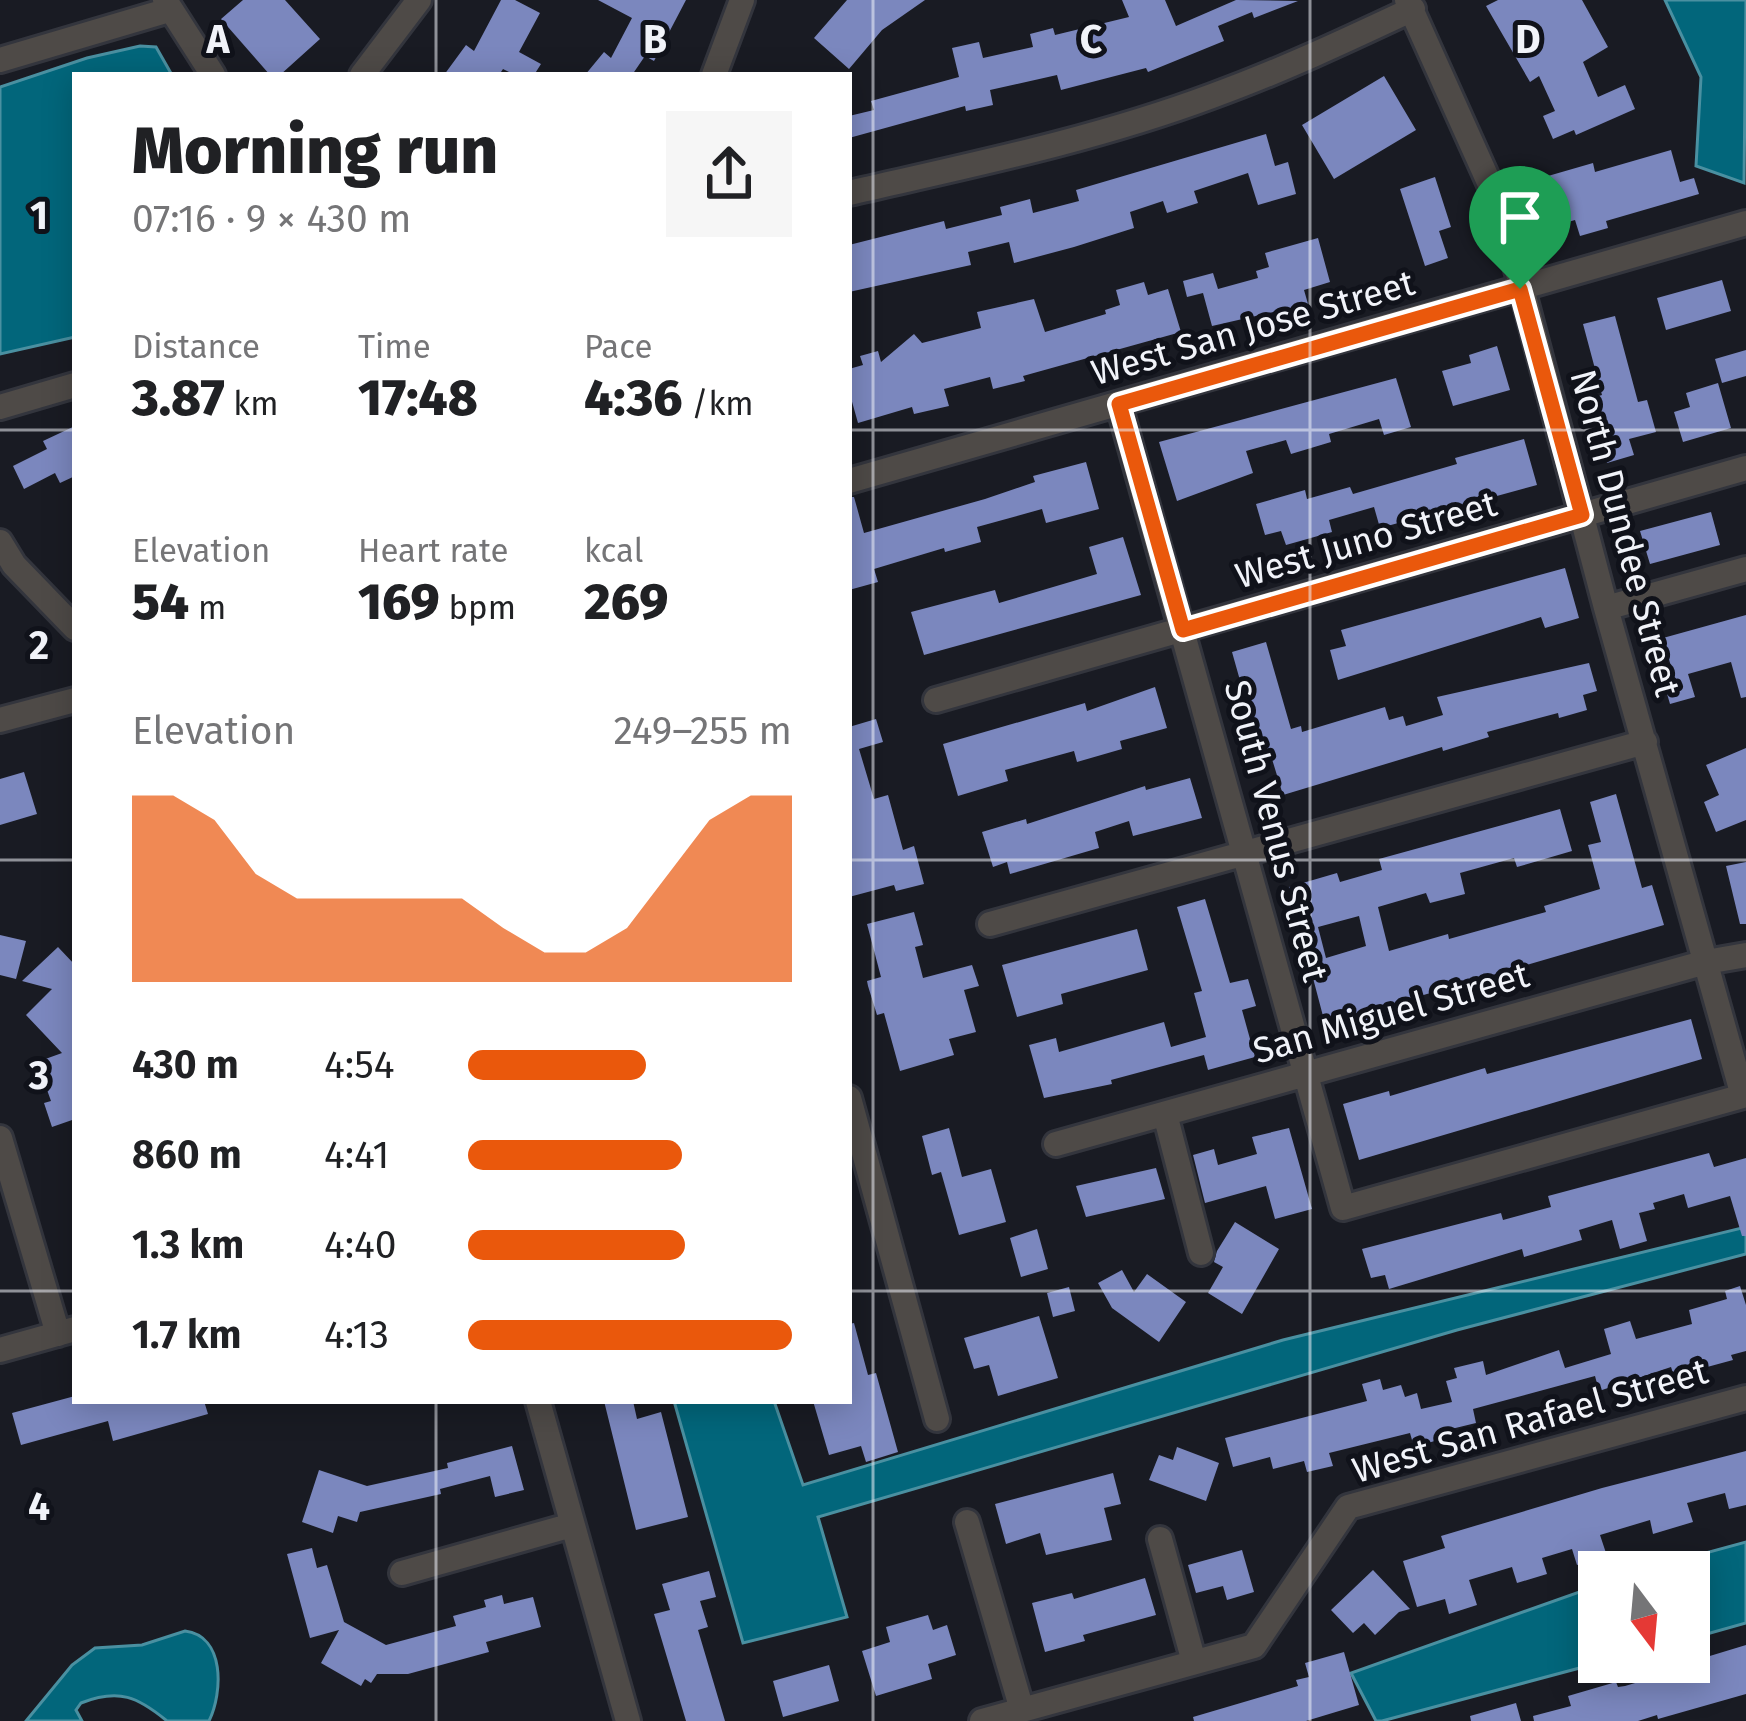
<!DOCTYPE html>
<html lang="en">
<head>
<meta charset="utf-8">
<style>
  body { margin:0; font-family:"Fira Sans",sans-serif; background:#f6f6f6; color:#202124; height:100vh; display:flex; flex-direction:column; font-size:45px; white-space:nowrap }
  * { box-sizing:border-box; margin:0 }
  p { font-size:39px; color:#757577 }
  .icon { flex:none; width:66px; height:66px; fill:none; stroke:currentColor; stroke-width:2; stroke-linecap:round; stroke-linejoin:round }
  .map { position:relative; flex:1; overflow:hidden }
  .side { position:absolute; left:72px; top:72px; width:780px; height:1332px; display:flex; flex-direction:column; background:#fff; border-radius:0px; box-shadow:0 6px 30px #0003 }
  .side>* { flex:none }
  .needle { width:78px; rotate:164deg }
  .tools { position:absolute; left:1578px; top:1551px; display:grid; gap:24px }
  .tools a { display:grid; place-items:center; width:132px; height:132px; border-radius:0px; background:#fff; box-shadow:0 6px 30px #0003; font-size:60px }
  .pin { position:absolute; display:grid; place-items:center; width:102px; height:102px; color:#fff; margin:-123px -51px; border-radius:50% 50% 50% 0; rotate:-45deg; box-shadow:0 0 12px #0007 }
  .pin .icon { rotate:45deg }
  .round { display:grid; place-items:center; flex:none; width:126px; height:126px; border-radius:0px; background:#f6f6f6 }
  .head { display:flex; align-items:center; justify-content:space-between; height:204px; padding:0 60px }
  h1 { font-size:66px; font-weight:800; line-height:90px }
  .stats { display:grid; grid-template-columns:repeat(3,1fr); gap:18px; height:204px; padding:12px 60px }
  .stats div { display:grid; align-content:center }
  .stats b { font-size:51px; font-weight:800 }
  .stats small { font-size:33px; font-weight:400 }
  .stats p { font-size:33px }
  .chart { height:336px; padding:24px 60px }
  .chart p { display:flex; justify-content:space-between }
  .chart svg { width:100%; height:216px; margin-top:12px; fill:#ea580c; opacity:.7 }
  ul { padding:0 60px; list-style:none; font-size:39px }
  li { display:grid; grid-template-columns:192px 144px 1fr; align-items:center; height:90px }
  li i { height:30px; border-radius:15px; background:#ea580c }
  .map>svg:first-child { display:block }
</style>
</head>
<body>
<div class="map">
<svg width="1746" height="1721" viewBox="0 0 1746 1721">
  <rect width="100%" height="100%" fill="#191b23"/>
  <!-- water -->
  <path fill="#02667b" stroke="#4a90a1" stroke-width="3" d="M1665,0H1746L1744,183L1696,166L1701,77Z
    M140,46L156,47L172,75H75V337L0,354V87L87,58Z
    M1746,1227V1254L1457,1330L818,1517L847,1617L743,1643L674,1401H774L803,1485L1283,1340Z
    M1746,1542V1623L1689,1639V1572H1636Z
    M1599,1585L1602,1662L1382,1721H1376L1351,1673Z
    M185,1631C225,1636 223,1692 209,1721H167C138,1697 119,1688 81,1703L76,1710L82,1721H26L72,1665L95,1648L142,1645Z"/>
  <!-- building -->
  <path fill="#7b87be" fill-rule="evenodd" d="M243,0H285L320,39L280,75H270L221,19Z
    M501,0H515L540,13L519,52L541,64L534,75H515L503,69L499,75H444L466,45L474,51Z
    M598,0H686L654,61L645,56L632,75H585L604,52L611,58L632,18Z
    M847,0H925L882,30L849,69L814,38Z
    M1122,0H1165L1176,26L1236,0L1298,1L1254,18L1252,12L1218,26L1224,41L1148,72L1146,68L1061,90L1057,75L990,90L993,105L966,111L965,106L849,138V116L874,110L871,101L959,77L952,48L979,42L983,58L1033,47L1030,34L1053,28L1055,35L1129,17Z
    M1498,0H1582L1608,47L1583,62L1598,97L1625,85L1635,109L1576,135L1574,130L1553,139L1543,116L1555,111L1539,76L1530,82L1486,6Z
    M1384,76L1416,130L1334,179L1302,125Z
    M1266,134L1275,166L1288,162L1296,194L1258,205L1248,173L1194,191L1198,203L1167,213L1163,201L1130,212L1134,228L1074,247L1014,263L1009,242L968,252L971,265L849,292V245L944,221L946,229L1002,215L1000,207L1030,199L1033,213L1079,201L1076,190Z
    M1671,150L1680,182L1694,178L1699,194L1606,221L1608,228L1580,236L1575,220L1561,224L1548,176L1593,163L1595,172Z
    M1435,177L1451,227L1439,231L1448,258L1425,266L1400,189Z
    M1318,238L1330,282L1304,290L1308,304L1212,326L1203,293L1187,297L1183,281L1213,273L1218,289L1258,278L1256,271L1269,267L1265,253Z
    M1722,280L1731,311L1666,330L1657,298Z
    M1144,282L1148,295L1168,289L1181,332L1023,376L1025,381L993,389L990,377L944,389L949,406L914,414L912,407L858,423L849,391V369L863,365L860,356L878,351L881,362L914,334L922,343L981,328L977,312L1034,299L1045,332L1106,314L1105,310L1120,305L1116,290Z
    M1615,316L1638,402L1647,400L1656,432L1629,439L1634,455L1607,463L1589,399L1602,395L1583,324Z
    M1497,346L1510,390L1453,406L1442,371L1471,363L1469,355Z
    M1746,350V376L1722,383L1715,359Z
    M1396,378L1411,427L1384,435L1379,419L1329,434L1331,442L1291,454L1286,440L1246,451L1253,473L1177,501L1159,442Z
    M1718,383L1731,428L1683,442L1674,412L1690,407L1686,393Z
    M75,426V476L60,483L55,473L24,489L13,466L47,449L43,441Z
    M1524,439L1537,485L1380,528L1374,507L1329,520L1332,532L1286,545L1281,531L1265,535L1256,504L1305,490L1307,499L1350,487L1353,494L1457,464L1455,458Z
    M1086,462L1099,509L1046,523L1042,509L977,527L981,542L945,552L944,548L874,569L878,582L849,590V497H854L864,533L985,499L1035,482L1033,476Z
    M1711,512L1720,545L1650,564L1640,531Z
    M1123,537L1141,595L924,655L911,612L995,590L999,603L1097,574L1089,547Z
    M1565,568L1579,618L1545,628L1541,617L1338,680L1330,650L1346,646L1341,630Z
    M1746,615V697L1741,698L1731,662L1688,674L1695,697L1670,704L1663,680L1674,677L1663,638Z
    M1266,642L1291,729L1301,726L1302,732L1385,707L1389,720L1403,716L1406,726L1443,715L1437,697L1589,663L1597,691L1583,695L1587,710L1559,718L1558,713L1487,732L1489,737L1443,751L1442,747L1283,795L1272,759L1263,762L1232,652Z
    M1155,687L1167,728L1120,741L1122,749L1077,762L1074,751L1005,770L1008,781L958,796L943,744L1085,703L1087,711Z
    M876,719L883,742L859,749L874,799L888,795L903,850L914,846L924,884L896,891L894,885L849,897V727Z
    M1746,748V820L1716,832L1704,802L1719,795L1706,765Z
    M24,772L37,814L0,825V779Z
    M1190,778L1202,818L1133,836L1129,821L1095,832L1099,848L1010,874L1007,862L993,867L982,832L1026,819L1027,824L1145,786L1146,790Z
    M1616,794L1642,888L1652,885L1664,925L1396,1003L1399,1014L1328,1035L1289,887L1337,873L1340,882L1382,870L1379,859L1560,809L1572,851L1517,867L1514,858L1460,873L1465,894L1430,903L1426,893L1378,907L1389,951L1448,934L1449,939L1546,912L1544,906L1600,889L1588,845L1601,842L1590,802ZM1359,916L1366,946L1326,958L1318,927Z
    M1746,862V924H1740L1726,866Z
    M1205,899L1230,983L1248,979L1256,1006L1242,1010L1255,1057L1208,1070L1204,1055L1111,1080L1112,1084L1044,1098L1029,1045L1056,1038L1059,1052L1164,1022L1171,1047L1206,1037L1194,993L1202,991L1177,907Z
    M914,912L923,945L915,947L923,978L972,965L979,986L964,990L976,1032L949,1039L954,1055L900,1071L884,1013L877,1015L868,986L867,981L881,977L867,924Z
    M1137,929L1148,970L1061,994L1063,1004L1017,1017L1002,965Z
    M0,935L26,941L16,979L0,975Z
    M58,947L75,965V1119L52,1127L44,1103L51,1101L37,1062L62,1053L26,1015L52,989L22,981Z
    M1691,1019L1702,1059L1359,1160L1343,1104L1389,1091L1390,1096L1485,1068L1487,1074Z
    M949,1128L962,1177L991,1169L1006,1222L959,1235L941,1172L932,1175L922,1136Z
    M1289,1128L1312,1209L1275,1219L1266,1186L1205,1203L1193,1155L1214,1149L1218,1165L1257,1154L1252,1137Z
    M1709,1153L1714,1167L1746,1158V1236H1742L1730,1196L1688,1208L1684,1194L1653,1203L1655,1209L1639,1213L1647,1241L1620,1249L1612,1220L1579,1230L1582,1240L1524,1257L1522,1249L1389,1289L1385,1275L1371,1278L1362,1249L1501,1213L1503,1220L1551,1207L1548,1196Z
    M1156,1168L1165,1199L1086,1217L1076,1186Z
    M1235,1222L1279,1249L1242,1314L1208,1293L1223,1267L1214,1262L1217,1251Z
    M1037,1229L1048,1269L1021,1277L1010,1238Z
    M1122,1270L1134,1292L1147,1274L1186,1302L1159,1342L1112,1308L1098,1283Z
    M1740,1286L1746,1305V1351L1731,1355L1733,1360L1674,1376L1671,1367L1599,1391L1595,1376L1473,1409L1476,1423L1443,1431L1445,1438L1414,1447L1410,1433L1329,1453L1333,1466L1307,1472L1304,1461L1273,1469L1270,1457L1233,1467L1225,1438L1367,1401L1362,1384L1380,1379L1383,1390L1401,1385L1405,1397L1417,1393L1421,1409L1452,1402L1446,1381L1457,1378L1454,1368L1483,1361L1486,1375L1559,1350L1565,1368L1611,1354L1604,1329L1630,1321L1636,1339L1692,1324L1689,1310L1727,1299L1725,1291Z
    M1069,1287L1075,1311L1053,1317L1047,1293Z
    M1039,1316L1058,1378L998,1396L989,1365L974,1369L964,1338Z
    M854,1323L868,1375L876,1373L898,1452L866,1462L861,1446L829,1455L813,1401H849V1324Z
    M75,1396V1401H204L208,1414L113,1441L108,1421L21,1445L12,1413Z
    M604,1401H633L637,1419L661,1412L688,1517L636,1530Z
    M512,1446L524,1490L495,1497L490,1476L440,1489L441,1494L360,1512L357,1522L338,1516L333,1533L302,1522L319,1470L367,1486L448,1468L447,1463Z
    M1177,1447L1219,1463L1206,1501L1149,1480L1159,1455L1173,1460Z
    M1746,1451V1505L1729,1509L1725,1493L1687,1503L1693,1522L1653,1534L1650,1520L1600,1535L1607,1556L1577,1565L1572,1549L1542,1558L1547,1574L1517,1583L1512,1567L1469,1580L1477,1605L1449,1614L1445,1599L1417,1607L1403,1561L1445,1548L1441,1536L1602,1488Z
    M1113,1473L1121,1504L1104,1508L1112,1540L1046,1555L1040,1533L1006,1544L995,1504Z
    M312,1548L317,1568L327,1565L344,1622L386,1645L456,1626L453,1616L486,1607L484,1600L502,1595L504,1604L533,1597L541,1627L486,1642L489,1652L408,1674H377L371,1683L365,1679L361,1686L321,1663L339,1630L310,1638L287,1554Z
    M1242,1550L1254,1592L1227,1600L1223,1586L1196,1593L1188,1565Z
    M1373,1570L1410,1609L1399,1612L1375,1635L1364,1623L1353,1633L1331,1610Z
    M709,1571L716,1597L700,1601L708,1627L698,1630L725,1721H686L654,1614L670,1610L662,1584Z
    M1145,1578L1156,1615L1083,1635L1085,1641L1045,1652L1032,1603L1072,1593L1074,1599Z
    M928,1615L933,1630L947,1625L956,1655L928,1664L932,1679L876,1696L862,1651L890,1642L886,1627Z
    M1746,1645V1694L1658,1719L1657,1715L1638,1721H1534L1533,1716L1571,1706L1568,1696L1616,1682L1618,1687L1625,1686L1662,1675L1661,1670L1676,1666L1675,1662H1690Z
    M1344,1652L1359,1705L1306,1721H1194L1193,1717L1298,1686L1296,1680L1309,1677L1305,1663Z
    M829,1665L839,1701L783,1717L773,1681Z
    M1516,1703L1521,1721H1471L1470,1716Z"/>
  <g fill="none" stroke-linecap="round" stroke-linejoin="round">
    <!-- minor casing -->
    <g stroke="#33353d" stroke-width="30">
      <path id="minor" d="M165,0L213,75
        M0,60L169,10
        M362,75L419,0
        M714,75L742,0
        M849,193C971,165 1094,140 1212,96C1281,71 1347,40 1413,9
        M1119,405L1343,1208L1743,1096L1606,608L1501,209L1407,0
        M0,407L75,385
        M849,481L1746,223
        M0,542L14,565L75,628
        M1606,608L1746,569
        M936,700L1746,468
        M0,720L75,700
        M990,924L1645,742
        M849,1098L937,1419
        M1165,1114L1201,1253
        M0,1138L58,1334
        M1056,1144L1706,962L1746,955
        M0,1350L75,1329
        M538,1401L628,1721
        M967,1522L1022,1710
        M1160,1539L1194,1662
        M402,1573L572,1525
        M982,1721L1254,1646L1348,1507L1746,1398"/>
    </g>
    <!-- minor -->
    <use href="#minor" stroke="#4e4a47" stroke-width="24"/>
  </g>
  <g fill="none" stroke-linecap="round" stroke-linejoin="round">
    <!-- route casing -->
    <g stroke="#fff" stroke-width="24">
      <path id="route" d="M1520,289L1582,515L1183,630L1119,404Z"/>
    </g>
    <!-- route -->
    <use href="#route" stroke="#ea580c" stroke-width="15"/>
  </g>
  <!-- grid -->
  <path fill="none" stroke="#f1f3f9" stroke-width="3" stroke-opacity="0.55" d="M436,0V75M873,0V1721M1310,0V1721M0,430H75M849,430H1746M0,860H75M849,860H1746M0,1291H75M849,1291H1746M436,1401V1721"/>
  <g text-anchor="middle" dominant-baseline="central" stroke-width="10" stroke-linejoin="round" paint-order="stroke">
    <!-- street labels -->
    <g font-size="36" fill="#f1f3f9" stroke="#10121a">
      <text transform="translate(1253 328) rotate(-16)">West San Jose Street</text>
      <text transform="translate(1625 533) rotate(75)">North Dundee Street</text>
      <text transform="translate(1366 540) rotate(-16)">West Juno Street</text>
      <text transform="translate(1276 831) rotate(75)">South Venus Street</text>
      <text transform="translate(1391 1013) rotate(-16)">San Miguel Street</text>
      <text transform="translate(1530 1421) rotate(-16)">West San Rafael Street</text>
    </g>
  </g>
  <g font-size="39" text-anchor="middle" font-weight="bold" fill="#f1f3f9" stroke="#10121a" stroke-width="10" stroke-linejoin="round" paint-order="stroke">
    <text x="218" y="53">A</text>
    <text x="655" y="53">B</text>
    <text x="1091" y="53">C</text>
    <text x="1528" y="53">D</text>
    <text x="39" y="229">1</text>
    <text x="39" y="659">2</text>
    <text x="39" y="1089">3</text>
    <text x="39" y="1520">4</text>
  </g>
</svg>
<div class="tools">
<a><svg class="needle" viewBox="-14 -14 28 28"><path d="M0-13l5 13h-10z" fill="#e53935"/><path d="M0 13l5-13h-10z" fill="#757577"/></svg></a>
</div>
<div class="pin" style="left:1520px;top:289px;background:#1e9e55"><svg class="icon" aria-label="arrive" viewBox="0 0 24 24"><path d="M6 21V4h12l-3 4 3 4H6"/></svg></div>
<section class="side">
<div class="head"><div><h1>Morning run</h1><p>07:16 · 9 × 430 m</p></div><a class="round"><svg class="icon" aria-label="share" viewBox="0 0 24 24"><path d="M12 15V3M7 8l5-5 5 5M5 13v7h14v-7"/></svg></a></div>
<div class="stats">
<div><p>Distance</p><b>3.87<small> km</small></b></div>
<div><p>Time</p><b>17:48</b></div>
<div><p>Pace</p><b>4:36<small> /km</small></b></div>
</div>
<div class="stats">
<div><p>Elevation</p><b>54<small> m</small></b></div>
<div><p>Heart rate</p><b>169<small> bpm</small></b></div>
<div><p>kcal</p><b>269</b></div>
</div>
<div class="chart"><p><span>Elevation</span>249–255 m</p>
<svg viewBox="0 0 160 44" preserveAspectRatio="none"><path d="M0 44V6L10 6L20 11L30 22L40 27L50 27L60 27L70 27L80 27L90 33L100 38L110 38L120 33L130 22L140 11L150 6L160 6V44z"/></svg>
</div>
<ul>
<li><b>430 m</b>4:54<i style="width:55%"></i></li>
<li><b>860 m</b>4:41<i style="width:66%"></i></li>
<li><b>1.3 km</b>4:40<i style="width:67%"></i></li>
<li><b>1.7 km</b>4:13<i style="width:100%"></i></li>
</ul>
</section>
</div>
</body>
</html>
